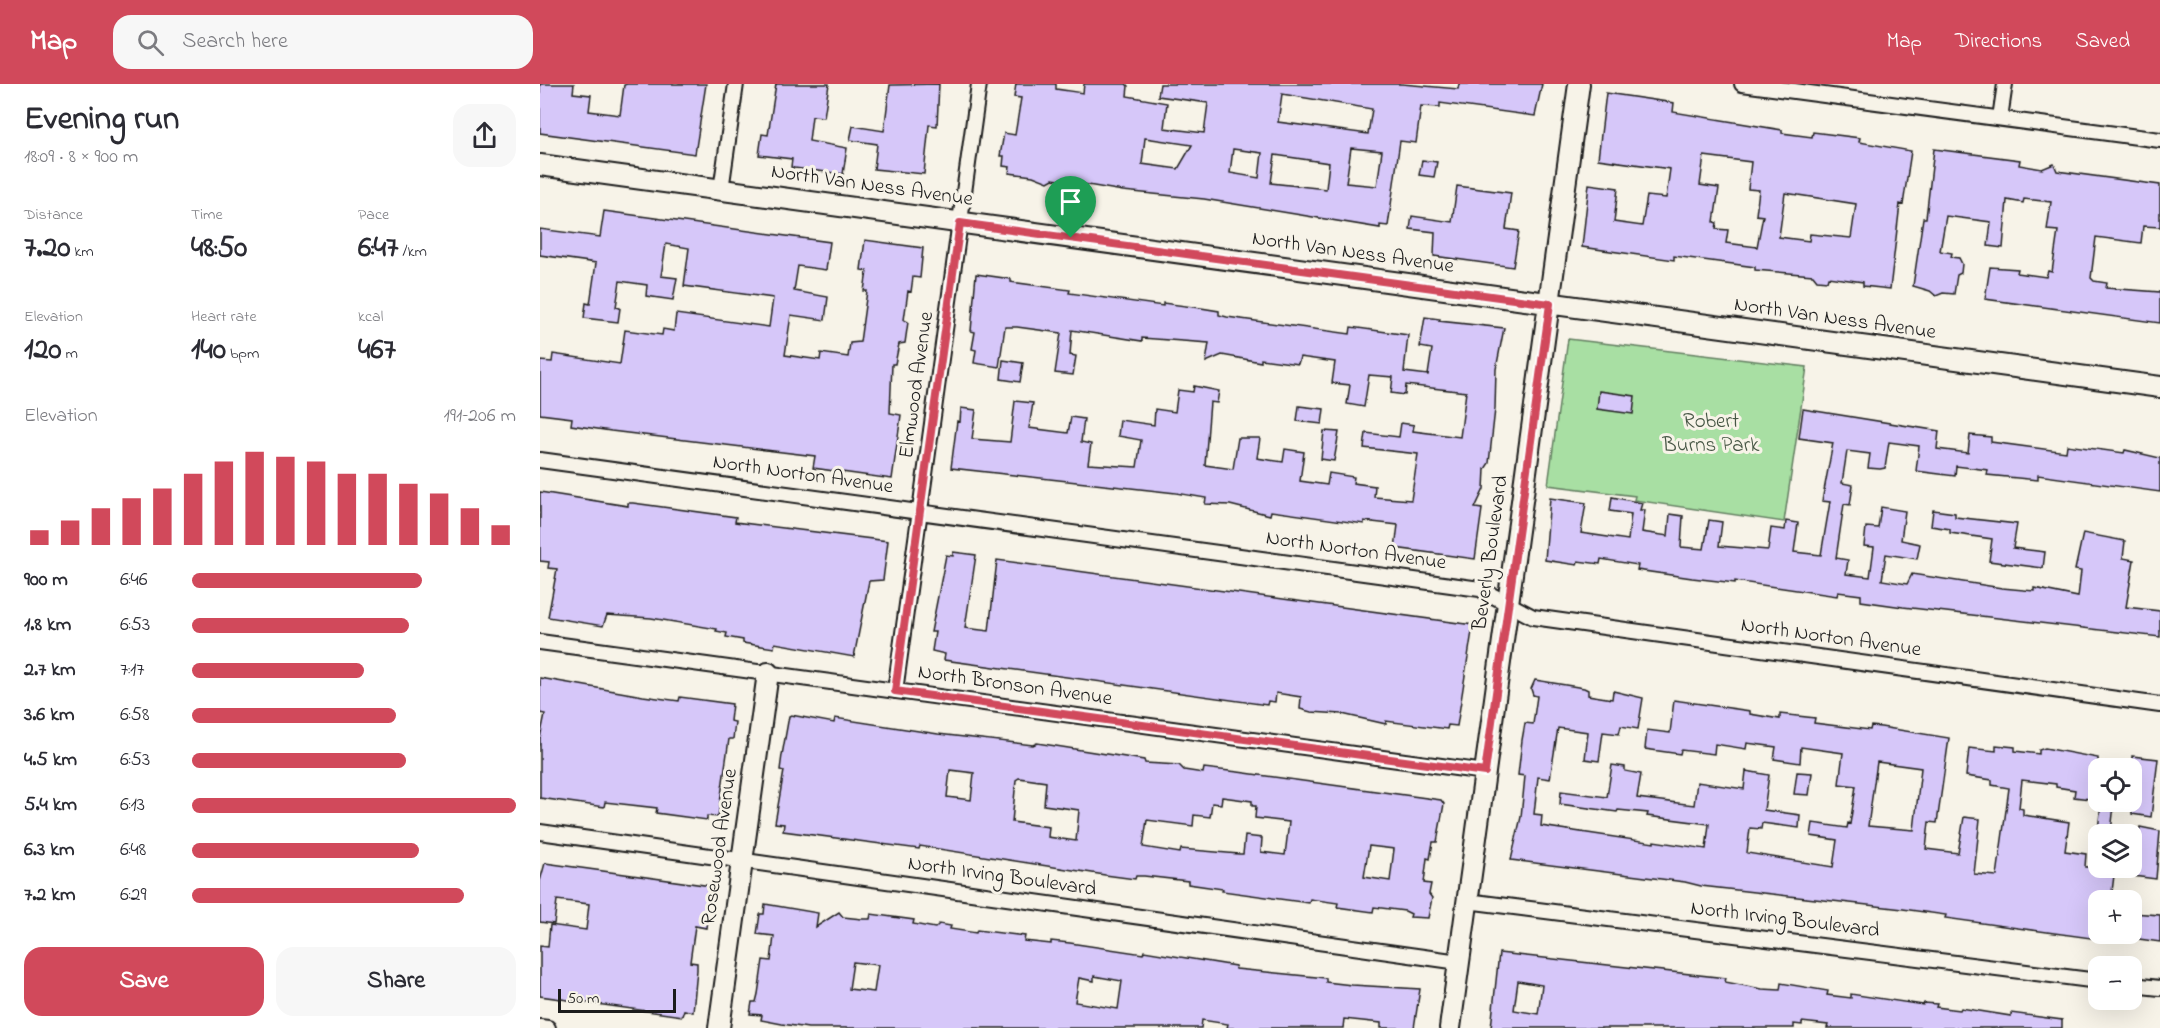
<!DOCTYPE html>
<html lang="en">
<head>
<meta charset="utf-8">
<style>
  body { margin:0; font-family:"Indie Flower",sans-serif; background:#f7f7f7; color:#2b2b33; height:100vh; display:flex; flex-direction:column; font-size:22px; white-space:nowrap }
  * { box-sizing:border-box; margin:0 }
  p { font-size:20px; color:#7c7c81 }
  .icon { flex:none; width:33px; height:33px; fill:none; stroke:currentColor; stroke-width:2; stroke-linecap:round; stroke-linejoin:round }
  .map { position:relative; flex:1; overflow:hidden }
  .details { display:flex; flex-direction:column; background:#fff; width:540px }
  .details>* { flex:none }
  .buttons { position:absolute; left:1548px; top:674px; display:grid; gap:12px }
  .buttons a { display:grid; place-items:center; width:54px; height:54px; border-radius:12px; background:#fff; box-shadow:0 6px 24px #0002; font-size:30px }
  .scale { position:absolute; left:18px; bottom:15px; width:118px; box-sizing:border-box; padding-left:6px; border:3px solid #1c1c1c; border-top:0; font-size:16px; line-height:21px; white-space:nowrap; color:#1c1c1c; -webkit-text-stroke:4px #f7f3e8; paint-order:stroke }
  .pin { position:absolute; display:grid; place-items:center; width:51px; height:51px; color:#fff; margin:-62px -26px; border-radius:50% 50% 50% 0; rotate:-45deg; box-shadow:0 0 6px #0007 }
  .pin .icon { rotate:45deg }
  .round { display:grid; place-items:center; flex:none; width:63px; height:63px; border-radius:18px; background:#f7f7f7 }
  .head { display:flex; align-items:center; justify-content:space-between; height:102px; padding:0 24px }
  h1 { font-size:33px; font-weight:800; line-height:45px }
  .figures { display:grid; grid-template-columns:repeat(3,1fr); gap:9px; height:102px; padding:6px 24px }
  .figures div { display:grid; align-content:center }
  .figures b { font-size:30px; font-weight:800 }
  .figures small { font-size:16px; font-weight:400 }
  .figures p { font-size:16px }
  .chart { height:168px; padding:12px 24px }
  .chart p { display:flex; justify-content:space-between }
  .chart svg { width:100%; height:108px; margin-top:6px; stroke:#d1495b; stroke-width:6 }
  .primary-button { display:flex; gap:12px; margin-top:auto; padding:12px 24px }
  .primary-button a { flex:1; height:69px; border-radius:18px; background:#d1495b; color:#fff; font-size:24px; font-weight:800; line-height:69px; text-align:center }
  .primary-button a+a { background:#f7f7f7; color:#2b2b33 }
  ul { padding:0 24px; list-style:none; font-size:20px }
  li { display:grid; grid-template-columns:96px 72px 1fr; align-items:center; height:45px }
  li i { height:15px; border-radius:8px; background:#d1495b }
  header { display:flex; align-items:center; gap:36px; box-sizing:border-box; height:84px; padding:0 30px; background:#d1495b; color:#fff }
  header strong { font-size:28px }
  nav { display:flex; gap:33px; margin-inline-start:auto; font-size:21px }
  .search { width:420px; height:54px; background:#f7f7f7; display:flex; align-items:center; gap:15px; box-sizing:border-box; padding:0 21px; border-radius:18px; color:#7c7c81; font-size:22px }
  main { display:flex; flex:1; min-height:0 }
  .map>svg:first-child { display:block }
</style>
</head>
<body>
<header>
<strong>Map</strong>
<div class="search"><svg class="icon" aria-label="search" viewBox="0 0 24 24"><circle cx="10" cy="10" r="6"/><path d="M15 15l6 6"/></svg>Search here</div>
<nav><a>Map</a><a>Directions</a><a>Saved</a></nav>
</header>
<main>
<section class="details">
<div class="head"><div><h1>Evening run</h1><p>18:09 · 8 × 900 m</p></div><a class="round"><svg class="icon" aria-label="share" viewBox="0 0 24 24"><path d="M12 15V3M7 8l5-5 5 5M5 13v7h14v-7"/></svg></a></div>
<div class="figures">
<div><p>Distance</p><b>7.20<small> km</small></b></div>
<div><p>Time</p><b>48:50</b></div>
<div><p>Pace</p><b>6:47<small> /km</small></b></div>
</div>
<div class="figures">
<div><p>Elevation</p><b>120<small> m</small></b></div>
<div><p>Heart rate</p><b>140<small> bpm</small></b></div>
<div><p>kcal</p><b>467</b></div>
</div>
<div class="chart"><p><span>Elevation</span>191–206 m</p>
<svg viewBox="0 0 160 44" preserveAspectRatio="none"><path d="M5 44V38M15 44V34M25 44V29M35 44V25M45 44V21M55 44V15M65 44V10M75 44V6M85 44V8M95 44V10M105 44V15M115 44V15M125 44V19M135 44V23M145 44V29M155 44V36"/></svg>
</div>
<ul>
<li><b>900 m</b>6:46<i style="width:71%"></i></li>
<li><b>1.8 km</b>6:53<i style="width:67%"></i></li>
<li><b>2.7 km</b>7:17<i style="width:53%"></i></li>
<li><b>3.6 km</b>6:58<i style="width:63%"></i></li>
<li><b>4.5 km</b>6:53<i style="width:66%"></i></li>
<li><b>5.4 km</b>6:13<i style="width:100%"></i></li>
<li><b>6.3 km</b>6:48<i style="width:70%"></i></li>
<li><b>7.2 km</b>6:29<i style="width:84%"></i></li>
</ul>
<div class="primary-button"><a>Save</a><a>Share</a></div>
</section>
<div class="map">
<svg width="1620" height="944" viewBox="0 0 1620 944">
  <rect width="100%" height="100%" fill="#f7f3e8"/>
  <filter id="ink" filterUnits="userSpaceOnUse"><feTurbulence type="fractalNoise" baseFrequency=".0167" numOctaves="2"/><feDisplacementMap in="SourceGraphic" scale="12" xChannelSelector="R" yChannelSelector="G"/><feConvolveMatrix kernelMatrix="1 2 1 2 8 2 1 2 1" color-interpolation-filters="sRGB"/></filter>
  <g filter="url(#ink)">
    <!-- green -->
    <path fill="#a8dfa3" stroke="#627e60" stroke-width="1.5" d="M1028,255L1267,283L1244,438L1094,416L1095,412L1008,401Z"/>
    <!-- building -->
    <path fill="#d6c7f9" stroke="#1c1c1c" stroke-width="1.5" fill-rule="evenodd" d="M0,0H34L33,9L51,11L49,27L80,31L84,1L87,0H166L155,70L0,49Z
      M236,0H289L284,33L272,32L269,57L307,64L303,90L254,84L251,83L252,75L219,71L222,50L228,51Z
      M399,0L397,42L389,41L384,90L334,85L337,60L310,56L313,42L344,47L350,1Z
      M476,0H516V5L543,9L544,0H586L588,2L587,12L627,19L624,44L664,49L668,19L618,12L620,0H862L918,5L919,0H1002L995,32L900,19V23L881,22L876,59L860,57L848,142L840,141V144L664,115L583,107L513,95L508,98L493,92L469,89L470,83L463,82L464,72H460L464,49L475,51L481,14L474,13ZM742,10L832,25L828,50L738,38ZM605,54L652,61L638,85L602,80ZM811,64L842,67L837,102L806,99ZM693,65L722,69L719,94L690,89ZM735,71L789,79L786,105L731,99Z
      M1066,9L1134,19L1133,28L1242,46V49L1272,53L1273,48L1320,54L1319,58L1371,67L1363,121L1360,120L1350,205L1323,202V198L1288,193L1287,197L1277,196L1273,191L1215,186V183L1134,172V176L1042,163L1049,100L1078,104L1074,138L1102,142L1107,112L1126,114L1130,85L1058,75ZM1164,72L1211,78L1208,105L1219,106L1216,131L1223,132L1217,163L1186,159L1188,146L1176,145L1177,139L1174,138L1179,104L1160,101ZM1245,109L1316,120L1311,154L1270,150L1269,157L1239,153Z
      M1394,65L1480,76L1479,81L1502,85L1514,80L1517,87L1620,101V143L1603,142L1601,159L1556,153L1551,194L1554,197L1567,199L1566,204L1620,208V239L1445,215L1450,183L1478,185L1477,189L1506,193L1508,187L1512,188L1518,147L1507,146L1511,118L1484,115L1483,119L1467,116L1463,164L1448,162L1451,138L1406,132L1400,167L1412,169L1411,173L1419,174L1422,180L1421,189L1417,191L1414,210L1403,209L1396,212L1390,207L1373,202L1383,134H1386Z
      M882,76L897,78L894,93L879,91Z
      M917,102L971,109L966,145L979,147L973,183L894,172L895,148L870,145L872,132L912,138Z
      M64,127L290,158L286,186L258,182L254,207L288,213L285,236L251,231L245,271L280,276L281,269L308,273L310,259L320,258L327,207H324L327,187L321,186L325,156L383,164L380,194L373,193L371,208L368,207L364,236L368,238L365,259L359,260L355,280H352L350,329L361,331L352,395L273,384L275,372L71,347L31,341L32,334L0,330V277L12,278L13,270L80,280L85,246L122,251L123,245L134,247L136,230L229,243L233,214L144,202L149,164L126,160L121,192L137,194L133,216L106,212L107,201L80,197L76,223L80,224L78,238L44,234L46,219L50,220L56,179L0,171V145L60,153Z
      M436,190L471,195V198L530,206L529,209L623,222V219L661,224L679,227V231L687,233L810,250L811,243L868,251L864,288L888,291L892,265L880,263L885,233L900,235L899,237L964,244L956,285L955,325L949,379L945,385L944,405L935,424L942,425L935,475L855,464L858,441L824,437V440L731,427L730,431L690,421L665,420L666,414L636,409L411,384L417,337L420,338L421,324L436,326L432,355L470,358L475,317L493,319L489,344L528,349L531,333L544,335L541,358L551,360L548,380L597,383L601,356L578,352L580,336L614,341L615,325L635,328L638,306L653,308L654,302L679,307L677,319L670,318L665,381L693,385L698,354H720L717,374L743,378L745,365L764,368L760,397L787,401L789,389L814,393L813,399L835,402L834,413L871,416L878,370L824,364L826,349L859,353L861,339L874,341L873,347L920,353L926,308L866,301L865,311L851,309L853,293L829,291L824,323L807,320L810,301L792,299L795,278L760,273L758,280L721,275V278L682,271L666,278L669,259L602,254V257L532,246L530,271L536,272L533,291L515,289L521,249L477,243H465L459,283L434,279L436,266L432,265L435,248L431,247Z
      M463,276L483,279L480,298L461,295Z
      M1059,307L1095,312L1093,330L1057,325Z
      M759,322L784,325L782,340L757,337Z
      M1263,325L1399,347L1397,365L1428,369L1430,351L1451,353V358L1526,368L1527,361L1584,369L1585,366L1620,374V408L1498,391V396L1447,391L1448,386L1416,382L1415,392L1376,387L1379,362L1349,358L1345,384L1340,385L1328,384L1330,370L1307,367L1302,399L1313,401L1310,421L1304,420L1296,474L1308,476L1306,490L1330,493L1334,463L1324,462L1326,443L1338,444L1341,423L1365,427L1361,456L1380,460L1377,475L1346,470L1342,496L1367,500L1372,490L1462,504L1494,507V504L1538,513L1541,487L1535,486L1543,449L1585,457L1583,474L1594,476L1586,523L1620,527V553L1363,523L1321,517V511L1298,508L1297,512L1195,497V499L1152,494L1097,486L1098,481L1061,475L1060,480L1038,477L1037,481L1005,476L1010,414L1046,419L1041,449L1088,456L1091,430L1070,427L1072,413L1102,419L1100,426H1105L1102,448L1128,452L1130,430L1143,432L1141,463L1164,465L1169,436L1182,438L1179,462L1228,466L1231,444L1245,446L1246,437L1258,439L1254,468L1281,471L1290,418L1282,417L1293,359L1259,354Z
      M784,347L799,348L794,377L781,375Z
      M0,408L88,422V419H93L196,433L195,438L348,457L343,496L329,497L314,573L235,559L234,564L203,559V556L186,553L187,549L176,547L177,545L111,534L67,531L63,542L8,533L17,485L8,484L9,478L0,477Z
      M1393,426L1415,429V433L1477,440L1473,464L1505,468L1503,484L1449,477L1452,455L1410,449V445L1391,442Z
      M413,468L436,471L425,544L449,547L457,476L933,541L917,642L908,641L907,645L846,637V640L802,630L771,628L760,625L761,613L736,609L735,618L728,617L727,621L404,576L405,570L392,567L395,548H391L406,471L413,472Z
      M0,594L103,612L139,617L140,613L192,620L190,637L195,638L193,655H189L178,733L167,732V736L116,729L117,724L65,718L64,723L0,714V654L5,630L0,629Z
      M995,596L1044,604L1048,606V611L1072,615L1073,607L1103,614L1098,645L1081,642L1079,650L1063,648L1059,677L1045,675L1048,648L1018,644L1010,695L998,693L994,730L1002,731L1001,742L1114,759V757L1166,765L1169,740L1107,732L1108,729L1078,726L1077,728L1020,720L1021,707L1067,713L1072,681L1085,683V687L1101,690L1097,714L1154,721L1157,698L1204,705L1206,687L1229,691L1224,726L1260,731L1259,744L1222,739L1221,745L1210,744L1207,769L1293,783L1297,756L1271,752L1273,739L1307,744L1308,739L1310,740L1316,702L1299,700L1303,669L1261,663L1260,679L1234,675L1236,663L1207,659L1206,665L1175,660L1174,670L1141,666L1140,670L1105,665L1107,646L1130,649L1134,616L1210,627V630L1240,635V630L1275,634L1274,639L1330,646L1331,642L1341,643L1409,654L1397,739L1389,738L1386,765L1418,769L1424,733L1440,735L1434,790L1457,792L1469,704L1452,701V696L1426,692L1429,664L1456,667V661L1475,663V667L1499,670V666L1505,664L1558,674V716L1534,713L1535,706L1516,703V700L1482,696L1479,724L1483,725V731L1529,738L1525,767L1546,770L1545,783H1575L1571,816H1558V855L1405,834L1406,831L1363,825L1161,802L1145,798L971,776L981,733L985,692L978,691L982,656L985,639L993,640L997,612L993,611L991,605ZM1337,678L1381,684L1374,746L1328,742Z
      M251,631L294,639L295,634L398,650L493,661L497,659L604,676L605,679L639,681L644,686L663,689L664,684L698,688L901,716L904,720L897,758H893L890,775L887,774L884,799L891,800L889,810L892,814L888,834L870,833L871,830L865,827L834,823L833,828L797,823L798,819L770,815L769,819L682,807L683,805L648,800V797L604,792H596L595,795L565,791L380,762L379,765L243,747L244,740L235,739L244,687L240,686L242,671L249,632ZM410,686L434,689L431,716L407,713ZM479,694L506,698L504,721L539,726L536,757L508,753L509,743L472,738L476,696ZM682,713L712,717V722H716L715,734L749,738L745,771L721,768L722,754L705,752L703,770H699L641,765L640,769L603,763L607,736L653,742L654,731L670,733L672,719L681,720ZM829,762L854,765L850,797L824,793Z
      M1592,672L1618,675L1611,733L1592,730Z
      M1257,688L1272,689L1269,711L1254,710Z
      M1561,719L1574,721L1571,748L1558,746Z
      M1600,743L1620,747L1616,795L1593,792Z
      M5,779L171,802L166,844L155,842L150,878L157,879V886L153,928L144,926L142,932L0,912V862L8,863L10,841L46,846L49,820L17,816L14,840L0,838V797Z
      M225,820L278,829L276,843L299,828L303,833L322,835H330L331,830L374,836L373,840L395,844L399,840L411,842L410,845L436,849L437,846L485,852L484,857L511,860V857L530,859L603,870L604,867L695,882L696,885L786,894V898L812,901L880,905L874,944H841V939L804,935L803,944H687L688,940L662,936L661,944H268L242,940L221,936L222,931L210,930L212,918H216L218,910L223,876L231,877L234,852L217,850L220,830H224ZM313,878L338,881L334,908L309,905ZM554,892L582,897L578,925L535,918L539,894L554,897Z
      M1592,829L1620,831V858L1592,854Z
      M959,869L1186,894L1185,898L1222,905L1240,906L1241,899L1288,907L1287,911L1311,914V910L1383,921L1384,919L1397,920L1396,923L1420,926L1421,924L1471,932V929L1522,936V944H1287L1288,941L1262,938V941L1254,940V944H951ZM978,897L1002,901L998,930L974,926Z"/>
    <g fill="none" stroke-linecap="round" stroke-linejoin="round">
      <!-- street casing -->
      <g stroke="#1c1c1c" stroke-width="18">
        <path id="street" d="M1202,0L1620,56
          M1460,34L1465,0
          M181,106L196,0
          M0,376L940,505L993,533L1620,621
          M0,558L945,688
          M355,607L439,0
          M0,748L919,878
          M927,817L1558,897
          M1592,901L1620,904
          M0,943L8,944"/>
      </g>
      <!-- secondary casing -->
      <g stroke="#1c1c1c" stroke-width="24">
        <path id="secondary" d="M0,81L1620,303
          M179,944L228,589
          M910,944L1039,0"/>
      </g>
      <!-- street -->
      <use href="#street" stroke="#f7f3e8" stroke-width="14"/>
      <!-- secondary -->
      <use href="#secondary" stroke="#f7f3e8" stroke-width="20"/>
    </g>
  </g>
  <g fill="none" stroke-linecap="round" stroke-linejoin="round" filter="url(#ink)">
    <!-- route casing -->
    <g stroke="#fff" stroke-width="12">
      <path id="route" d="M420,139L1010,220L945,688L355,607Z"/>
    </g>
    <!-- route -->
    <use href="#route" stroke="#d1495b" stroke-width="8"/>
  </g>
  <g text-anchor="middle" dominant-baseline="central" stroke-width="6" stroke-linejoin="round" paint-order="stroke">
    <!-- street labels -->
    <g font-size="21" fill="#1c1c1c" stroke="#f7f3e8">
      <text transform="translate(332 102) rotate(8)">North Van Ness Avenue</text>
      <text transform="translate(813 169) rotate(8)">North Van Ness Avenue</text>
      <text transform="translate(1295 235) rotate(8)">North Van Ness Avenue</text>
      <text transform="translate(377 301) rotate(-82)">Elmwood Avenue</text>
      <text transform="translate(263 391) rotate(8)">North Norton Avenue</text>
      <text transform="translate(816 467) rotate(8)">North Norton Avenue</text>
      <text transform="translate(951 469) rotate(-82)">Beverly Boulevard</text>
      <text transform="translate(1291 554) rotate(8)">North Norton Avenue</text>
      <text transform="translate(475 602) rotate(8)">North Bronson Avenue</text>
      <text transform="translate(180 763) rotate(-82)">Rosewood Avenue</text>
      <text transform="translate(462 793) rotate(8)">North Irving Boulevard</text>
      <text transform="translate(1245 836) rotate(7)">North Irving Boulevard</text>
    </g>
    <!-- park labels -->
    <g font-size="21" fill="#465644" stroke="#f7f3e8">
      <text x="1171" y="338">Robert<tspan x="1171" dy="24">Burns Park</tspan></text>
    </g>
  </g>
</svg>
<div class="buttons">
<a><svg class="icon" aria-label="locate" viewBox="0 0 24 24"><circle cx="12" cy="12" r="6"/><path d="M12 2v4M12 18v4M2 12h4M18 12h4"/></svg></a>
<a><svg class="icon" aria-label="layers" viewBox="0 0 24 24"><path d="M12 4l9 5-9 5-9-5zM3 14l9 5 9-5"/></svg></a>
<a>+</a>
<a>−</a>
</div>
<div class="scale">50 m</div>
<div class="pin" style="left:531px;top:154px;background:#1e9e55"><svg class="icon" aria-label="arrive" viewBox="0 0 24 24"><path d="M6 21V4h12l-3 4 3 4H6"/></svg></div>
</div>
</main>
</body>
</html>
